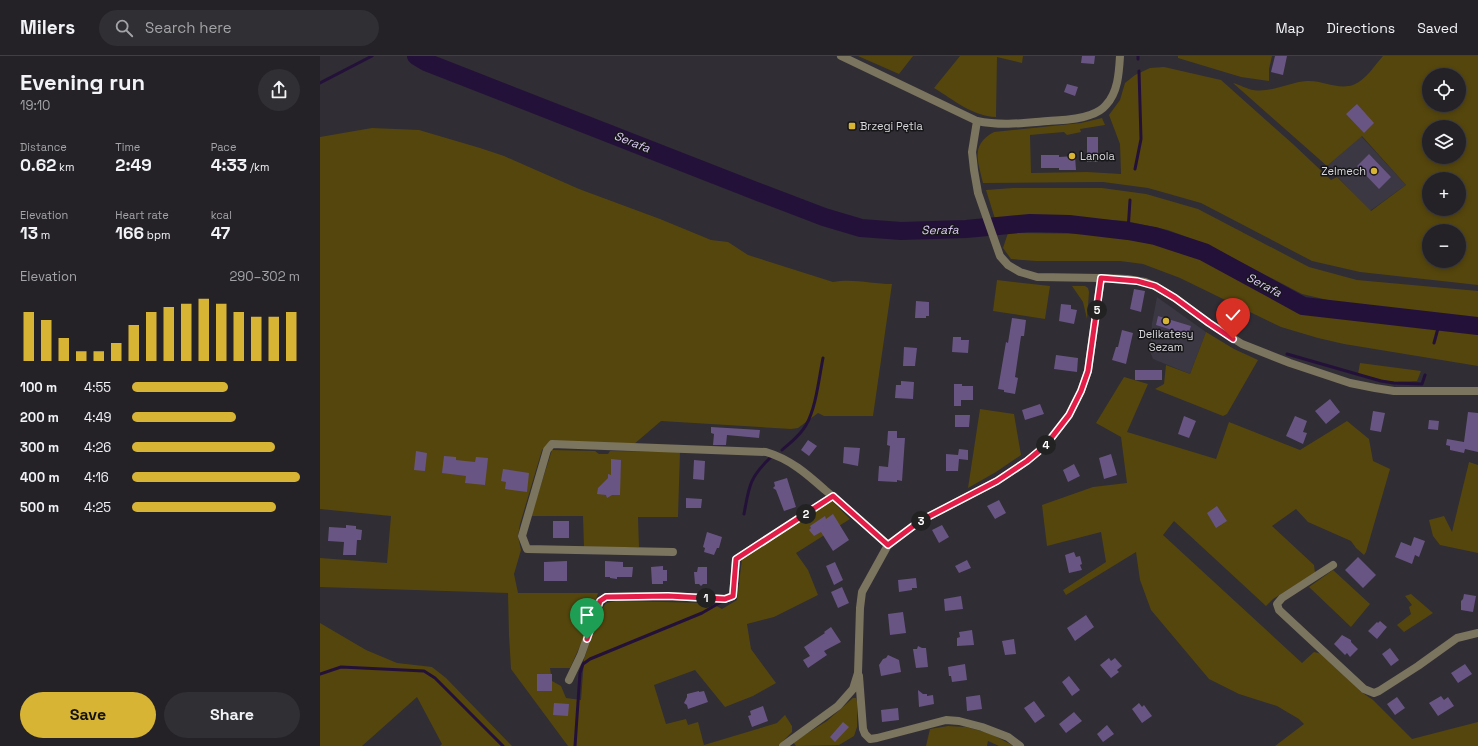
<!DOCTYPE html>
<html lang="en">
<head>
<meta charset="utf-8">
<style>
  body { margin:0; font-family:"Space Grotesk",sans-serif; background:#302f33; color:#f1f3f6; height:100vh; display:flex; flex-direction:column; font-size:15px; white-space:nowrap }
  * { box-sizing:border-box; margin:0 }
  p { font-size:13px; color:#a3a4a7 }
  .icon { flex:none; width:22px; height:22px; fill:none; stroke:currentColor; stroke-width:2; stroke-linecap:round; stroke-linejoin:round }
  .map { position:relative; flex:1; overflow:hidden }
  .drawer { display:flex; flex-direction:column; background:#242227; width:320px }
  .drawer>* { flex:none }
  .tools { position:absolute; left:1102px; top:12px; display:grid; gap:8px }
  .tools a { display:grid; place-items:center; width:44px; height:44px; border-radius:50%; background:#242227; box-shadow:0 2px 6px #0003,0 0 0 1px #413f44; font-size:20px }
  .pin { position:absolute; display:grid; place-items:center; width:34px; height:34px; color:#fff; margin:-41px -17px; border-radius:50% 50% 50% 0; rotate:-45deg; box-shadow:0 0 4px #0007 }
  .pin .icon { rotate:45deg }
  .km { position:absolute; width:20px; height:20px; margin:-10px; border-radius:50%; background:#222; color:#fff; font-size:11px; line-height:20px; text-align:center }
  .round { display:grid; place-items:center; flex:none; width:42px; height:42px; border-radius:21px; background:#302f33 }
  .overview { display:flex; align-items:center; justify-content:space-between; height:68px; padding:0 20px }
  h1 { font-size:22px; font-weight:700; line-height:30px }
  .stats { display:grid; grid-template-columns:repeat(3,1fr); gap:6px; height:68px; padding:4px 20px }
  .stats div { display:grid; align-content:center }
  .stats b { font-size:17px; font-weight:700 }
  .stats small { font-size:11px; font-weight:400 }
  .stats p { font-size:11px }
  .chart { height:112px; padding:8px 20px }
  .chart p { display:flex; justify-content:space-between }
  .chart svg { width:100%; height:72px; margin-top:4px; stroke:#d8b434; stroke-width:6 }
  .action { display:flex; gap:8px; margin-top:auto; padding:8px 20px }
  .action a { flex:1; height:46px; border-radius:24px; background:#d8b434; color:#111; font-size:16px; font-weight:700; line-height:46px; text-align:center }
  .action a+a { background:#302f33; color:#f1f3f6 }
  ul { padding:0 20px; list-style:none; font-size:13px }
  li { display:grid; grid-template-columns:64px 48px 1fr; align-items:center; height:30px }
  li i { height:10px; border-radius:5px; background:#d8b434 }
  header { display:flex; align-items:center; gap:24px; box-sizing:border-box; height:56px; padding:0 20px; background:#242227; border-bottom:1px solid #413f44 }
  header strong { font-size:19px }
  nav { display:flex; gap:22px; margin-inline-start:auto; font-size:14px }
  .search { width:280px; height:36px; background:#302f33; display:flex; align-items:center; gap:10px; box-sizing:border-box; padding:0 14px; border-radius:22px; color:#a3a4a7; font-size:15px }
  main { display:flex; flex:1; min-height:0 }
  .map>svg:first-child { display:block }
</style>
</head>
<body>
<header>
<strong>Milers</strong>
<div class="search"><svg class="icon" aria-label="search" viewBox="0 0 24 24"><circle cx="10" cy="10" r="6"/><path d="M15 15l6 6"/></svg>Search here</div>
<nav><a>Map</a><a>Directions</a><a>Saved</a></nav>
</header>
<main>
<section class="drawer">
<div class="overview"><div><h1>Evening run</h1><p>19:10</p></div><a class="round"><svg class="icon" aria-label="share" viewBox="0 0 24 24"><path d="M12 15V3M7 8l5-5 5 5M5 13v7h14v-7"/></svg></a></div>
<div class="stats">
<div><p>Distance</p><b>0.62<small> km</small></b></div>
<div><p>Time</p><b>2:49</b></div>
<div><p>Pace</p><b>4:33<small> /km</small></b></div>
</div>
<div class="stats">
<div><p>Elevation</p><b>13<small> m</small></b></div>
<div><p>Heart rate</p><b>166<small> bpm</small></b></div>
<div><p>kcal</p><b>47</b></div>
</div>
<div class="chart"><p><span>Elevation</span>290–302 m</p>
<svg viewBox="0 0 160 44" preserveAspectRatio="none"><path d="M5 44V14M15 44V19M25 44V30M35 44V38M45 44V38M55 44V33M65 44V22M75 44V14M85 44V11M95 44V9M105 44V6M115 44V9M125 44V14M135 44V17M145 44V17M155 44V14"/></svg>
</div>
<ul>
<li><b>100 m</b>4:55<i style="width:57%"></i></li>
<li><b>200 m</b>4:49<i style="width:62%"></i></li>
<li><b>300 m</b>4:26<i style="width:85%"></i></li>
<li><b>400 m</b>4:16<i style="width:100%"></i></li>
<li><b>500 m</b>4:25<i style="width:86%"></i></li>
</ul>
<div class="action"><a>Save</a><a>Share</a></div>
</section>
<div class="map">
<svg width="1158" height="690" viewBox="0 0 1158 690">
  <rect width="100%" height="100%" fill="#302d34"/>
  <!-- built -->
  <path fill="#3b3743" d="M1041,80L1086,129L1050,155L1007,110Z
    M837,241L886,276L870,318L833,303L830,295L832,267Z"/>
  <!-- green -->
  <path fill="#55460d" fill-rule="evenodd" d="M538,0H593L579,18Z
    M640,0H703L702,7L677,1L676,61C652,60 634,44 614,32Z
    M858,0H952L949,13V25L921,21L858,2Z
    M1063,0H1158V229L1040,216L992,205L881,147L828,132L783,126L663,127C658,105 650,89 674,76L761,67L782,62L785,69L760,73L761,76L747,79L744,76L710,79L711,117L767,116L801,118L800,88L789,59L800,44L805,27L815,19L830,12L844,11L901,24L974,89L1011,124L1017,121L1051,155L1086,129L1042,80L1007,110L913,27C920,29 927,33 933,34C952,37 969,26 987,25C1002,24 1017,34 1033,29C1046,24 1054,10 1063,0ZM1109,19H1139V49H1109ZM1109,71H1139V101H1109ZM1109,123H1139V153H1109ZM1109,175H1139V205H1109Z
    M52,72L99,74L160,92L184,100L259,133L340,163L391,184L408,186L428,199L513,226C532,222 553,228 572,228L553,360H504L498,357L478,372L471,373L341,365L313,389L233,386L222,394L200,468L198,480L201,494L194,518L198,537H278L264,581L250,612H230L232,625L241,630L246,642L261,644L264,603L280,556L286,547L296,545L391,547L402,553L417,544L422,503L509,446H513L530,463L476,497L488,514L498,539L454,561L427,568L431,593L456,627L433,640L405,651L375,614L334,629L346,668L366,663L368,669L378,666L384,689L457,667L465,659L472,670V676L458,690H248L191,613L189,579L188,537L0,531V502L67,507L71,460L0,453V81Z
    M693,132H782L826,138L878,153L989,211L1037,224L1158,235V263L1012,245L982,238L886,188L848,174L806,165L733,160L676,166L666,134Z
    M688,177L788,178L841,190L889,204L987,258L1158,278V310L1024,288L998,282L961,271L860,222L823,208L800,205H716L691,203L683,192Z
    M677,224L730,230L725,263L673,255Z
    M752,230H765L768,232L769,236L767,263L763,246Z
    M886,276L914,293L938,304L907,358L903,360L835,333L844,328L846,309L870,318Z
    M1040,307L1101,315L1097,325L1072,326L1038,318Z
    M804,321L828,328L807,376L896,403L909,366L980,394L1027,365L1049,383L1053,405L1070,413L1046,496L1044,499L1036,492L1031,485L988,466L976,453L952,470L994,509L995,517L953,543L946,550L854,465L843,479L982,607L994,596L1002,598L1040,635L1053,644L1092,683L1158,666V690H955L984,668L979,663L957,650L919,638L889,623L831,554L820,524L816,496L746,539L743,534L786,506L781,476L727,490L722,449L773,431L807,427L801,381L776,367Z
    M660,353L694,358L701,399L676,416L648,432Z
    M232,394L275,395L279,398H288L290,395L360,396L358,461H318L319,491H264L263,460H211Z
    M1149,406L1158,409V497L1120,489L1113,480L1109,464L1124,460L1132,476Z
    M1013,514L1050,548L1031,571L989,531Z
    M1091,538L1113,557L1084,576L1077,569L1091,558L1089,551L1092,549L1085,540Z
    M0,567L46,594L77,607L112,611L126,622L192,690H120L122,688L97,641L42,690H0Z
    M533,642H536L537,646V671L534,680L519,689L476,690L473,686L507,665Z
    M628,670L646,671L669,677L694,690H679L668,685L667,690H606L610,673Z"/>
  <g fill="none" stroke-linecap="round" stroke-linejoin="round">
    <!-- stream -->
    <path stroke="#241139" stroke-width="3" d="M818,0V3
      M0,27L52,0
      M815,113L821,83L819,15
      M808,175L810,144
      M1114,287L1120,265
      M967,298L1061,325L1074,327L1102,328L1105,319
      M462,394C471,386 480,380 486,369C496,352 499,322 503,302
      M424,458C429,431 429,422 450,402
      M0,618L21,611L104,615L115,622L183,690
      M255,690L260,617L263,608L270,603L382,557L401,546"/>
    <!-- river -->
    <path stroke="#241139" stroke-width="18" d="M96,0L106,6L441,137L504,161L541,172L581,175L646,173L710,167L749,168L808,175L835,180L884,196L983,250L1158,270"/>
  </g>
  <!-- building -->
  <path fill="#685583" d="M762,0H775L774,8L761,7Z
    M955,0H967L963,19L951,16Z
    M747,28L758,31L755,40L744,36Z
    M1037,48L1054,67L1044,77L1026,58Z
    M767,81H778V106H767Z
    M1049,98L1071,121L1059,133L1037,110Z
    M721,99H739V101L755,100L756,114H739V112H721Z
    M814,233L825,235L821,256L810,253Z
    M596,245L609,246V260H606V262H595Z
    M741,248L751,249V253L757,254L754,268L739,265Z
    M838,260L871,270L868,279L836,269Z
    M692,262L706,264L704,280H701L695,321L698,322L695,338L684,336V334L678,333L686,286L688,287Z
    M802,274L813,277L806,308L792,304L796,291H798Z
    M633,281H641V284H649L648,297L632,296Z
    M584,291L597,292L595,310H583Z
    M736,299L758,302L757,316L734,313Z
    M815,314H842V324H815Z
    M581,325L594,326L593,343L575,342L576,329H581Z
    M634,328H642V330H653V344H641V350H634Z
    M1010,343L1020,356L1006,368L995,355Z
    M720,348L724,358L705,364L702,354Z
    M1053,355L1065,357L1061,376L1050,374Z
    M1148,356L1158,357V396L1145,393L1144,397L1130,394V390L1126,389L1127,383L1144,386Z
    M635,359H650L649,371H635Z
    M864,360L876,365L869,382L858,378Z
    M975,360L987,365L983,376L987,377L983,388L966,380Z
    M1109,364L1119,365L1118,374L1108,373Z
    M391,371L440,374L439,382L407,379L406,389H393L394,378L391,377Z
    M568,375H577V382H585L582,425L577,424V426L558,425L559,410L568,411L570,390L567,389Z
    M488,384L497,390L489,400L481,394Z
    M524,391L540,392L538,410L523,407Z
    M639,393L648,394V404L639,403L638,415H626V398L638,399Z
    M96,395L107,397L105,415L94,414Z
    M791,398L797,419L784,423L779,402Z
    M124,400L136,401V404L155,406L156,401L168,402L165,429L145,427L146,420L122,417Z
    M291,403L301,404L300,439H292L287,442L286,439L277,438L278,432L288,422V418L291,419Z
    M374,404L385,405L384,424L373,423Z
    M754,408L760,420L748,426L743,414Z
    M183,413L209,417L207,436L185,433L186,426L181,425Z
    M467,422L476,451L464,455L456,434L453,432L455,430L454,426Z
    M366,442L382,443L381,452H366Z
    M679,444L686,457L675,463L667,450Z
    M897,450L907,465L896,472L887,457Z
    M513,458L529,484L513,495L501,476L494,480L489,474L491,472L490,470L505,460L506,463Z
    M233,465H249V482H233Z
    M26,469L36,470V473L42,474L41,484H37L36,499H23L24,486L8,485L9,471L26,472Z
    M622,469L629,481L619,487L612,474Z
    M387,476L402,481L399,492H397L394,499L384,496L385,492L383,491Z
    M1094,481L1105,485L1099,501L1095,499L1092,508L1075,501L1081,486L1091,490Z
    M754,496L756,501L760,500L762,508L760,509L762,514L749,517L745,499Z
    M1038,501L1056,519L1043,532L1025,514Z
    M647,504L651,512L639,517L635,510Z
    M247,505V525H224V506Z
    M285,505L303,506V511H313L312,521H297V523L290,522V521H285Z
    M515,506L523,524L514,529L506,510Z
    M343,510V514H347V525H343V528H332L331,511Z
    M378,511H387V528H383L381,530L379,528H375L374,516H377Z
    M596,522L597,532H592V534L579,536L578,524Z
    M522,531L529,547L518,552L511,536Z
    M1144,538L1156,540L1153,556L1141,554V545L1143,543Z
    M641,540L643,553L625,555L624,543Z
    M583,556L586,577L570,579L568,558Z
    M766,559L774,571L755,585L747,572Z
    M1060,565L1067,571L1057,583L1048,575L1057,566L1058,567Z
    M511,571L521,586L504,595L507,599L488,612L483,604L490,600L484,591L505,577L504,576Z
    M652,574L654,589L637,590V582L640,581L639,576Z
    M1022,579L1031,584V586L1038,593L1030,601L1027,597L1025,599L1014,588Z
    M694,583L696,598L685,599L682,585Z
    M598,590L602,592H606L608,611L596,612L593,593H597Z
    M1070,592L1079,604L1071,610L1062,598Z
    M568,599L579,604L581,616L561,620L559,609L563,603L566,602Z
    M789,602L791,605L795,602L802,610L797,614L799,616L791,622L780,609Z
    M645,608L647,624L632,626L631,620H629L628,611Z
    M1145,608L1152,618L1138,627L1131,617Z
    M217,618H232V635H217Z
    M749,620L760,634L752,640L742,626Z
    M598,634L603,638H607V640L613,639L614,648L599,651Z
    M379,635V636L384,635L388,646L368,653L367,649L364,647L367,641V638Z
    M660,639L662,653L647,655L646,641Z
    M1121,640L1124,644L1128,641L1134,650L1118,660L1109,647Z
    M1077,641L1085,652L1075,659L1067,648Z
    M714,645L725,660L715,667L704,652Z
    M234,647L249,648L248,660L233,659Z
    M819,647L822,651L824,649L832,660L822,667L812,653Z
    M443,650L448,665L432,671L428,660L431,659L430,655Z
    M578,652L579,664L562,666L561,654Z
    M754,656L762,665L746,677L739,668Z
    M523,666L529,671L515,686L510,681Z
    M787,669L794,678L783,686L777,678Z"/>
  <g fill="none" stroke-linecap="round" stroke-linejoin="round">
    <!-- minor -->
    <path stroke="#7b745e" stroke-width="8" d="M657,65C681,70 704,67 728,65C742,64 757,64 770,59C776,57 782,54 786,49C798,36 799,17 800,0
      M353,496L207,493L202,480L227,394L232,388L446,396C470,403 487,418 505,434C527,452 547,470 568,489
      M1013,509L962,542L957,548L959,554L1044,633L1054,637L1059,635L1098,610L1137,582L1158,577
      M539,620L543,673L545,678L550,683L557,682L626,664L639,665L662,671L688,681L700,690
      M249,624L261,599L280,545L286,541L348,540L405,543L413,540L416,503L513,440
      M463,690L518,650L533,633L538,617L540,552L542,536L568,489L600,465L677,425L707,405L725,390L749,359L761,335L768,315L781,222"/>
    <!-- tertiary -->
    <path stroke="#7b745e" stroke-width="8" d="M521,0L657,65L652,96L654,114L658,137L680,200L688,209L700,216L717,221L781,222L807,223L825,226L835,230L855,242L889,267L922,288L970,307L1030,327L1055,332L1074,335H1158"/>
  </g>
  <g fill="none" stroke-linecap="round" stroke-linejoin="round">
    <!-- route casing -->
    <g stroke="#fff" stroke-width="8">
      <path id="route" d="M267,583L280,545L286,541L348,540L405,543L413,540L416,503L513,440L568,489L600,465L677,425L707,405L725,390L749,359L761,335L768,315L781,222L817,225L835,230L855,242L889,267L913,283"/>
    </g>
    <!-- route -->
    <use href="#route" stroke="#e11d48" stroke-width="5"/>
  </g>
  <!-- markers -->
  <g fill="#d8b434" stroke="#171619" stroke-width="1.5">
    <rect x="528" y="66" width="8" height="8" rx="2"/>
    <circle cx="752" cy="100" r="4"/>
    <circle cx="1054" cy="115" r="4"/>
    <circle cx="846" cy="265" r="4"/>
  </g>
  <g text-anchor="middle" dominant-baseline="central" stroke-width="3" stroke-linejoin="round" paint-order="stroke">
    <!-- poi labels -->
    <g font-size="11" fill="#d8d7db" stroke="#171619" text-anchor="start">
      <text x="540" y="70">Brzegi Pętla</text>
      <text x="760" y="100">Lanola</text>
      <text x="1046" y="115" text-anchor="end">Zelmech</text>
      <text x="846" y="278" text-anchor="middle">Delikatesy<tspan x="846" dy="13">Sezam</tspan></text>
    </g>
    <!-- water labels -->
    <g font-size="12" font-style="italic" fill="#dccbf7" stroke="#171619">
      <text transform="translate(312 86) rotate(22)">Serafa</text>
      <text transform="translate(620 174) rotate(-1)">Serafa</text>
      <text transform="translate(944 229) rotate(28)">Serafa</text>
    </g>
  </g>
</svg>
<div class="tools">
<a><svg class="icon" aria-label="locate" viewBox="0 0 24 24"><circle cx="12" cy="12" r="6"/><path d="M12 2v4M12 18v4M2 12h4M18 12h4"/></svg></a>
<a><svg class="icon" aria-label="layers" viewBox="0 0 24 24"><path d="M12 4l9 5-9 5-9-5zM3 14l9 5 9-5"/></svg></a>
<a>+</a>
<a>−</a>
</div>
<div class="pin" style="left:267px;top:583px;background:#1e9e55"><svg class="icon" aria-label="arrive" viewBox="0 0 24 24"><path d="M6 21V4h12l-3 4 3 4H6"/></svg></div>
<div class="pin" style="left:913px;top:283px;background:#d93025"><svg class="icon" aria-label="check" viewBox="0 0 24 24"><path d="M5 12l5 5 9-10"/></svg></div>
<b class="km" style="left:386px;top:542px">1</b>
<b class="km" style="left:486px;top:458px">2</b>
<b class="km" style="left:601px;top:465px">3</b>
<b class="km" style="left:726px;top:389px">4</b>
<b class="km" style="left:777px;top:254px">5</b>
</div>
</main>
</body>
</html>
